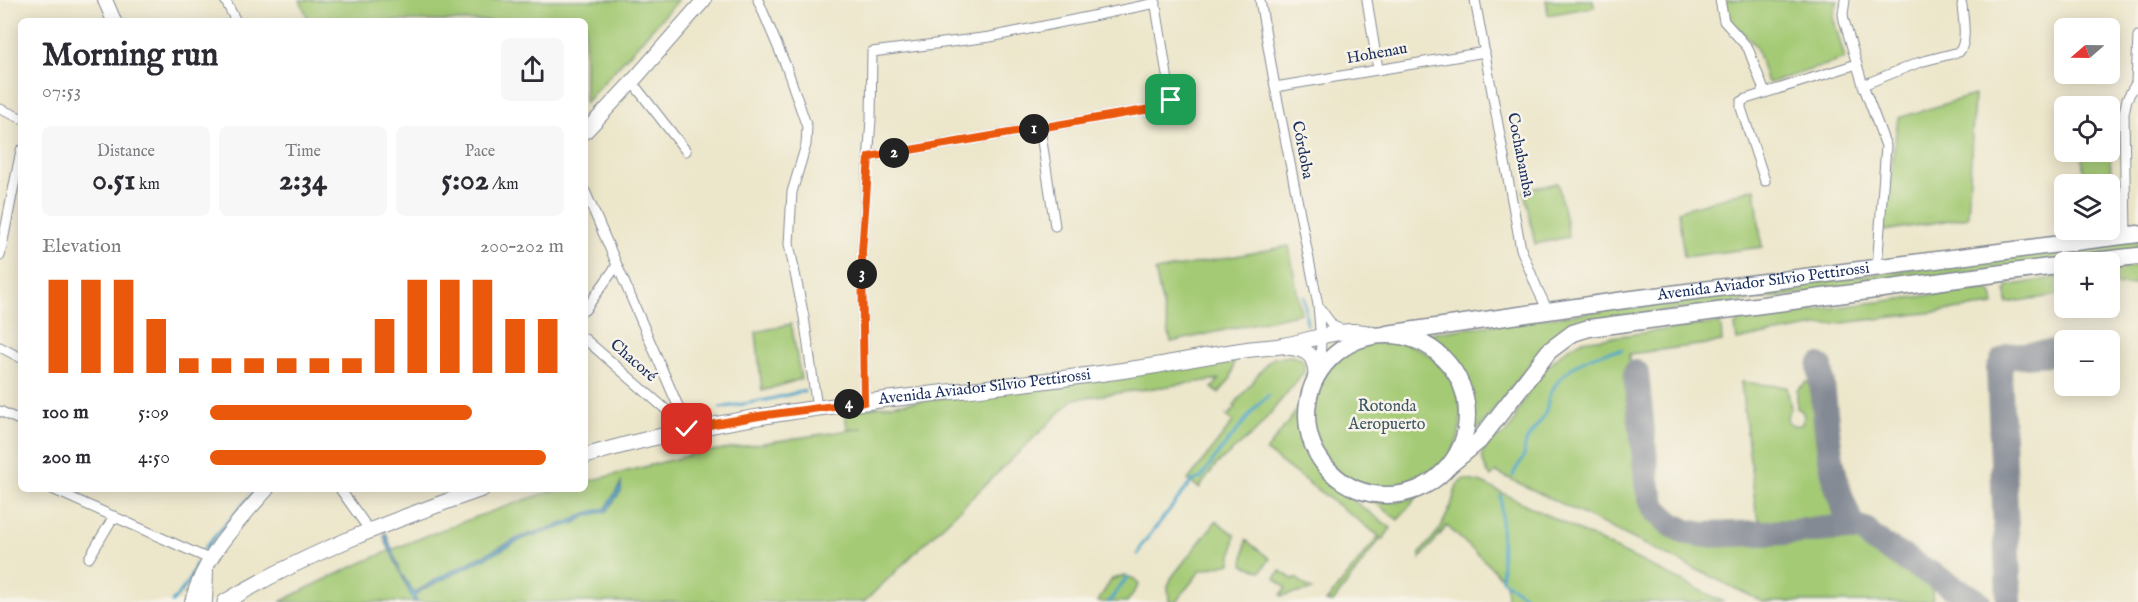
<!DOCTYPE html>
<html lang="en">
<head>
<meta charset="utf-8">
<style>
  body { margin:0; font-family:"IM FELL English",serif; background:#f7f7f7; color:#2b2b33; height:100vh; display:flex; flex-direction:column; font-size:22px; white-space:nowrap }
  * { box-sizing:border-box; margin:0 }
  p { font-size:20px; color:#7c7c81 }
  .icon { flex:none; width:33px; height:33px; fill:none; stroke:currentColor; stroke-width:2; stroke-linecap:round; stroke-linejoin:round }
  .map { position:relative; flex:1; overflow:hidden }
  .details { position:absolute; left:18px; top:18px; width:570px; height:474px; display:flex; flex-direction:column; background:#fff; border-radius:9px; box-shadow:0 3px 15px #0003 }
  .details>* { flex:none }
  .needle { width:39px; rotate:250deg }
  .buttons { position:absolute; left:2054px; top:18px; display:grid; gap:12px }
  .buttons a { display:grid; place-items:center; width:66px; height:66px; border-radius:9px; background:#fff; box-shadow:0 3px 15px #0003; font-size:30px }
  .pin { position:absolute; display:grid; place-items:center; width:51px; height:51px; color:#fff; margin:-26px; border-radius:12px; box-shadow:0 3px 9px #0006 }
  .km { position:absolute; width:30px; height:30px; margin:-15px; border-radius:50%; background:#222; color:#fff; font-size:16px; line-height:30px; text-align:center }
  .round { display:grid; place-items:center; flex:none; width:63px; height:63px; border-radius:9px; background:#f7f7f7 }
  .head { display:flex; align-items:center; justify-content:space-between; height:102px; padding:0 24px }
  h1 { font-size:33px; font-weight:800; line-height:45px }
  .metrics { display:grid; grid-template-columns:repeat(3,1fr); gap:9px; height:102px; padding:6px 24px }
  .metrics div { display:grid; align-content:center; border-radius:9px; background:#f7f7f7; text-align:center }
  .metrics b { font-size:30px; font-weight:800 }
  .metrics small { font-size:16px; font-weight:400 }
  .metrics p { font-size:16px }
  .chart { height:168px; padding:12px 24px }
  .chart p { display:flex; justify-content:space-between }
  .chart svg { width:100%; height:108px; margin-top:6px; stroke:#ea580c; stroke-width:6 }
  ul { padding:0 24px; list-style:none; font-size:20px }
  li { display:grid; grid-template-columns:96px 72px 1fr; align-items:center; height:45px }
  li i { height:15px; border-radius:8px; background:#ea580c }
  .map>svg:first-child { display:block }
</style>
</head>
<body>
<div class="map">
<svg width="2138" height="602" viewBox="0 0 2138 602">
  <rect width="100%" height="100%" fill="#f7f3e8"/>
  <filter id="ink" filterUnits="userSpaceOnUse"><feTurbulence type="fractalNoise" baseFrequency=".0167" numOctaves="2"/><feDisplacementMap in="SourceGraphic" scale="12" xChannelSelector="R" yChannelSelector="G"/><feConvolveMatrix kernelMatrix="1 2 1 2 8 2 1 2 1" color-interpolation-filters="sRGB"/></filter>
  <filter id="wash" filterUnits="userSpaceOnUse"><feTurbulence type="fractalNoise" baseFrequency=".008" numOctaves="4" result="noise"/><feDisplacementMap in="SourceGraphic" scale="24" xChannelSelector="R" yChannelSelector="G"/><feGaussianBlur stdDeviation="1.35" result="paint"/><feColorMatrix in="noise" values="0 0 0 0 0 0 0 0 0 0 0 0 0 0 0 0 0 1.4 0 .05"/><feComposite in="paint" operator="in"/></filter>
  <g filter="url(#wash)">
    <rect width="100%" height="100%" fill="#ece6ca"/>
    <!-- green -->
    <path fill="#a4ca75" stroke="#607c6a" stroke-width="1.5" d="M300,0H678L585,103V21H309Z
      M1546,0H1593L1594,7L1548,15Z
      M1725,0H1838L1833,17L1845,59L1769,83L1766,80L1756,46L1733,23L1728,15Z
      M1974,95L1968,217L1883,231L1898,118Z
      M2109,136L2112,194H2109V184H2084L2082,152H2109Z
      M1558,183L1569,237L1535,244L1524,190Z
      M1755,188L1762,247L1684,257L1678,211Z
      M2138,239V250L1585,322L1560,331L1550,339L1472,437C1477,390 1465,355 1418,335Z
      M1289,246L1301,313L1171,342L1155,271Z
      M2138,266V284L2116,286L2114,271L2119,268Z
      M2064,276V294L2007,303L2006,291L2008,286Z
      M1985,288L1992,294L1994,305L1817,326L1737,340L1735,326L1739,320Z
      M1717,323L1721,326L1722,342L1629,354L1630,395L1643,508C1662,529 1682,537 1709,541L1856,538L1931,584L1933,602H1763L1496,472L1491,477C1486,471 1481,460 1483,452C1487,440 1500,438 1507,432C1514,426 1516,415 1520,407C1534,382 1555,352 1582,341Z
      M791,324L801,379L762,391L756,332Z
      M1313 416a74 74 0 1 1 148 0a74 74 0 1 1-148 0Z
      M1291,356L1301,359L1304,362V372L1255,432L1216,465L1199,488L1188,480L1233,422L1225,414L1228,416L1236,407L1234,406L1238,400L1268,362L1274,358Z
      M1233,359L1234,362L1231,378L1219,393L1212,388L1220,379L1074,399L864,602H280C366,557 456,522 549,492L560,489H585V482L698,453L863,428L847,429L845,411Z
      M1741,382L1787,387L1791,409C1782,418 1790,430 1802,424L1804,416L1802,411L1797,408V390L1807,382L1814,387L1828,482L1832,496L1840,513L1839,516L1766,523L1759,519L1756,511Z
      M1301,405C1302,418 1302,430 1306,443C1319,482 1360,504 1391,528L1383,539L1381,538L1333,602H1326L1379,536L1266,451Z
      M1464,479L1482,483L1724,602H1507L1506,583L1488,564L1447,526L1420,559V553L1440,529L1451,506L1457,485Z
      M1418,496L1398,520L1372,500L1397,502Z
      M1216,521L1235,535L1231,563L1201,570L1176,602H1169L1168,586L1172,577Z
      M1246,540L1270,559L1261,571L1243,565Z
      M1280,571L1294,580L1296,578L1312,590L1282,596L1281,595L1286,588L1275,578Z
      M1125,576L1135,579L1139,585L1127,602H1097L1112,579Z"/>
    <!-- water -->
    <path fill="#4ca5c9" stroke="#346a94" stroke-width="1.5" d="M621,483V491L607,511L586,516L575,523L525,538L422,590L415,596L417,602H414L385,540L384,535L386,533L401,573L414,593L440,577L518,538L573,520L586,513L606,508Z"/>
    <g fill="none" stroke-linecap="round" stroke-linejoin="round">
      <!-- stream -->
      <path stroke="#4ca5c9" stroke-width="3" d="M1304,297L1307,325
        M720,408L766,400L804,391
        M1513,476C1515,468 1521,463 1524,456C1525,452 1524,447 1526,442C1530,433 1539,425 1544,416C1548,408 1547,401 1550,394C1564,366 1593,352 1622,350
        M1501,496L1502,580L1534,602
        M204,549L257,489
        M1138,554L1142,545L1192,481L1201,478L1217,455L1257,406L1269,395
        M172,602L188,583L196,564
        M1109,602L1127,577"/>
      <!-- taxiway -->
      <path stroke="#848a94" stroke-width="26" d="M1820,367C1827,420 1827,481 1854,527
        M1636,373L1648,489L1655,509L1671,524L1686,532L1705,535L1791,532L1841,528L1865,530L1872,539L1978,602
        M2009,602L1999,369L2003,361L2010,356L2064,352"/>
    </g>
  </g>
  <g filter="url(#ink)">
    <g fill="none" stroke-linecap="round" stroke-linejoin="round">
      <!-- street casing -->
      <g stroke="#848a94" stroke-width="11">
        <path id="street" d="M225,0L236,21
          M758,0L786,66L807,127L806,145L792,192L789,244L804,317L817,408
          M1260,0L1275,87L1318,305L1321,341L1320,367
          M1367,0L1378,69
          M1475,0L1521,249L1537,288L1548,311
          M1720,0L1724,21L1748,48L1765,93
          M1845,0L1843,14L1844,20L1863,85L1886,146L1877,268
          M632,82L686,151
          M1863,85L1920,62L1959,52C1968,42 1963,18 1962,5
          M1275,87L1485,52
          M0,109L21,118
          M1040,128L1055,226
          M869,157L1168,106L1171,100L1155,0
          M1765,181L1741,108V102L1746,99L1857,64
          M585,191L688,429
          M2126,235L2124,113L2127,99L2136,83L2138,36
          M0,256L21,150
          M1319,307L1333,326L1343,330
          M585,310L617,265
          M585,339L686,427
          M0,347L21,358
          M864,402L862,252L871,119L872,52L990,37L1156,3
          M0,411L21,421
          M52,489L209,559
          M340,489L370,531
          M89,558L114,516"/>
      </g>
      <!-- secondary casing -->
      <g stroke="#848a94" stroke-width="16">
        <path id="secondary" d="M105,0L114,21
          M585,132L632,82L704,0
          M192,602C203,557 237,523 267,489
          M205,602L206,571"/>
      </g>
      <!-- primary casing -->
      <g stroke="#848a94" stroke-width="17">
        <g id="primary">
          <path d="M1287,347C1309,349 1316,356 1316,378"/>
          <path id="s1" d="M585,456C772,400 968,396 1159,365C1187,360 1216,354 1244,350C1256,348 1268,348 1280,346C1310,342 1344,324 1374,335"/>
          <path d="M225,602C306,553 393,520 482,489"/>
        </g>
      </g>
      <!-- highway casing -->
      <g stroke="#848a94" stroke-width="19">
        <g id="highway">
          <path d="M2085,262L2138,256"/>
          <path id="s2" d="M1387,334L1625,300L2138,234"/>
          <circle cx="1387" cy="415" r="80"/>
          <path d="M1451,464L1479,441L1549,351L1573,333L1589,328L2064,265"/>
        </g>
      </g>
      <!-- street -->
      <use href="#street" stroke="#fff" stroke-width="9"/>
      <!-- secondary -->
      <use href="#secondary" stroke="#fff" stroke-width="14"/>
      <!-- primary -->
      <use href="#primary" stroke="#fff" stroke-width="15"/>
      <!-- highway -->
      <use href="#highway" stroke="#fff" stroke-width="16"/>
    </g>
  </g>
  <g fill="none" stroke-linecap="round" stroke-linejoin="round" filter="url(#ink)">
    <!-- route casing -->
    <g stroke="#fff" stroke-width="12">
      <path id="route" d="M687,429L759,416L864,402L862,252L869,157L1168,106L1171,100"/>
    </g>
    <!-- route -->
    <use href="#route" stroke="#ea580c" stroke-width="8"/>
  </g>
  <g text-anchor="middle" dominant-baseline="central" stroke-width="5" stroke-linejoin="round" paint-order="stroke">
    <!-- street labels -->
    <g font-size="16" fill="#1b2f5e" stroke="#f7f3e8">
      <text transform="translate(1377 54) rotate(-10)">Hohenau</text>
      <text transform="translate(1302 150) rotate(79)">Córdoba</text>
      <text transform="translate(1520 155) rotate(79)">Cochabamba</text>
      <text stroke="none"><textPath href="#s2" startOffset="380">Avenida Aviador Silvio Pettirossi</textPath></text>
      <text transform="translate(633 361) rotate(41)">Chacoré</text>
      <text stroke="none"><textPath href="#s1" startOffset="406">Avenida Aviador Silvio Pettirossi</textPath></text>
    </g>
    <!-- park labels -->
    <g font-size="16" fill="#3d5664" stroke="#f7f3e8">
      <text x="1387" y="407">Rotonda<tspan x="1387" dy="18">Aeropuerto</tspan></text>
    </g>
  </g>
</svg>
<div class="buttons">
<a><svg class="needle" viewBox="-14 -14 28 28"><path d="M0-13l5 13h-10z" fill="#e53935"/><path d="M0 13l5-13h-10z" fill="#7c7c81"/></svg></a>
<a><svg class="icon" aria-label="locate" viewBox="0 0 24 24"><circle cx="12" cy="12" r="6"/><path d="M12 2v4M12 18v4M2 12h4M18 12h4"/></svg></a>
<a><svg class="icon" aria-label="layers" viewBox="0 0 24 24"><path d="M12 4l9 5-9 5-9-5zM3 14l9 5 9-5"/></svg></a>
<a>+</a>
<a>−</a>
</div>
<div class="pin" style="left:1171px;top:100px;background:#1e9e55"><svg class="icon" aria-label="arrive" viewBox="0 0 24 24"><path d="M6 21V4h12l-3 4 3 4H6"/></svg></div>
<div class="pin" style="left:687px;top:429px;background:#d93025"><svg class="icon" aria-label="check" viewBox="0 0 24 24"><path d="M5 12l5 5 9-10"/></svg></div>
<b class="km" style="left:1034px;top:129px">1</b>
<b class="km" style="left:894px;top:153px">2</b>
<b class="km" style="left:862px;top:274px">3</b>
<b class="km" style="left:849px;top:404px">4</b>
<section class="details">
<div class="head"><div><h1>Morning run</h1><p>07:53</p></div><a class="round"><svg class="icon" aria-label="share" viewBox="0 0 24 24"><path d="M12 15V3M7 8l5-5 5 5M5 13v7h14v-7"/></svg></a></div>
<div class="metrics">
<div><p>Distance</p><b>0.51<small> km</small></b></div>
<div><p>Time</p><b>2:34</b></div>
<div><p>Pace</p><b>5:02<small> /km</small></b></div>
</div>
<div class="chart"><p><span>Elevation</span>200–202 m</p>
<svg viewBox="0 0 160 44" preserveAspectRatio="none"><path d="M5 44V6M15 44V6M25 44V6M35 44V22M45 44V38M55 44V38M65 44V38M75 44V38M85 44V38M95 44V38M105 44V22M115 44V6M125 44V6M135 44V6M145 44V22M155 44V22"/></svg>
</div>
<ul>
<li><b>100 m</b>5:09<i style="width:74%"></i></li>
<li><b>200 m</b>4:50<i style="width:95%"></i></li>
</ul>
</section>
</div>
</body>
</html>
